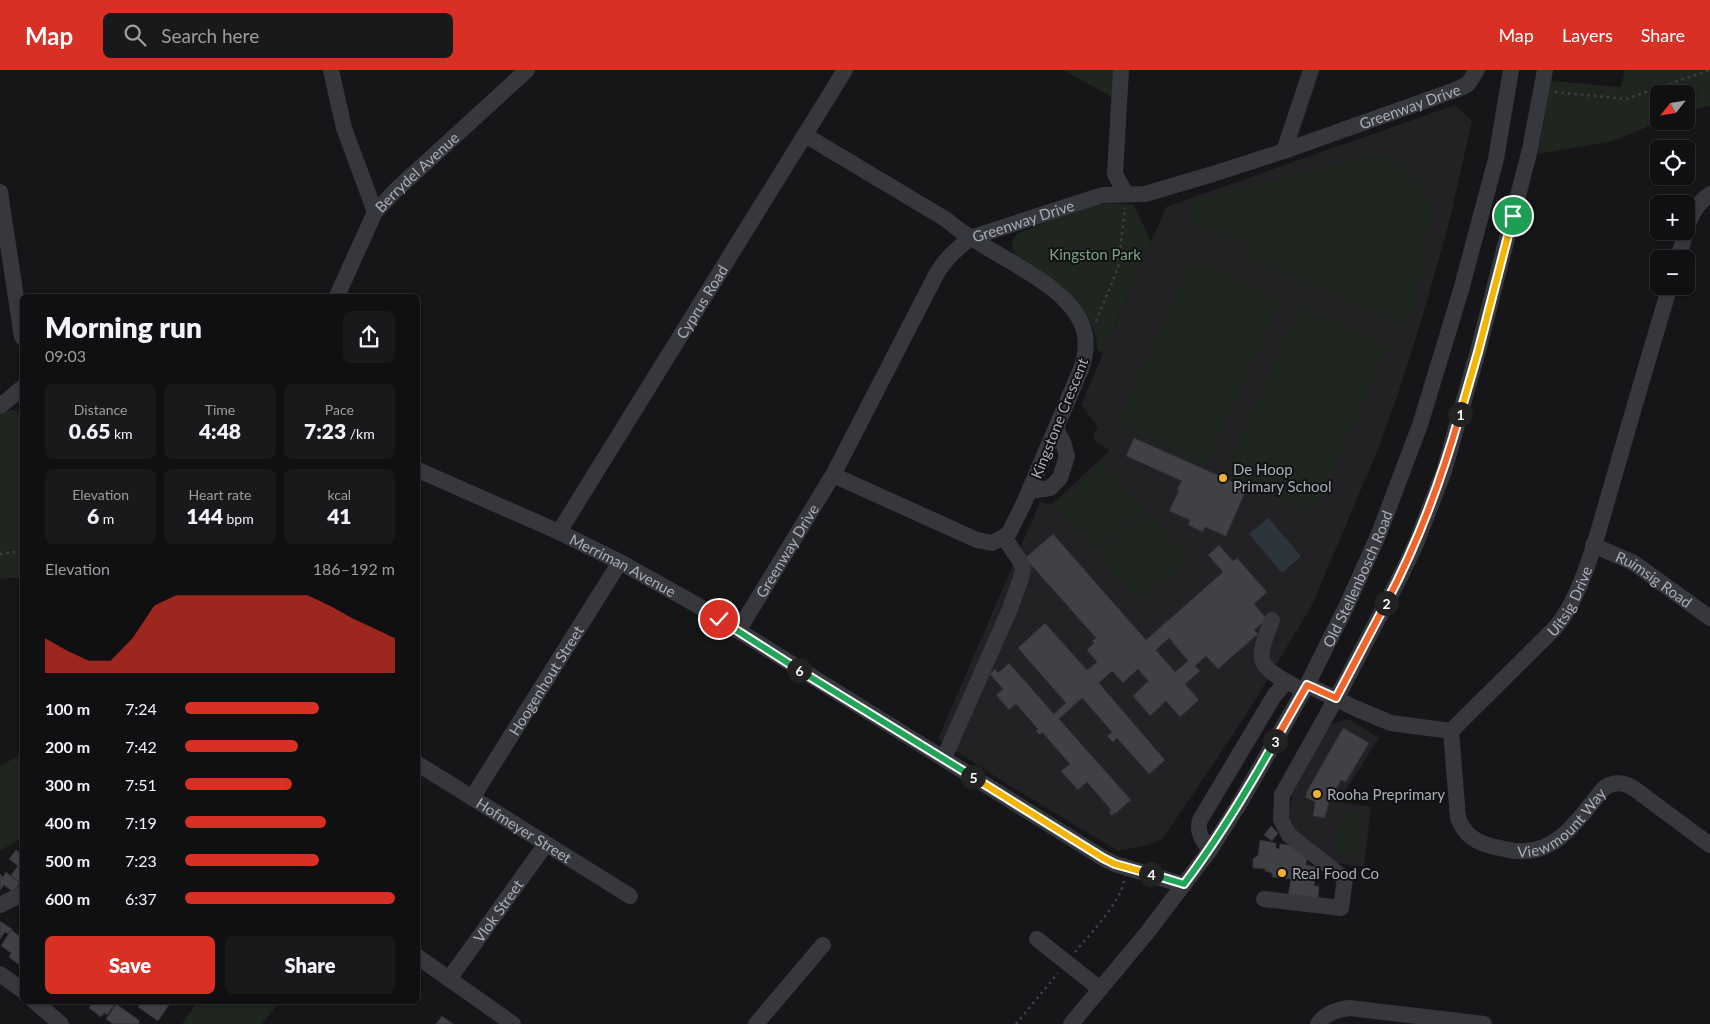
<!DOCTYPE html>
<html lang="en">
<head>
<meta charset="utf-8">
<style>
  body { margin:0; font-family:Lato,sans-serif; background:#19191b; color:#f1f3f6; height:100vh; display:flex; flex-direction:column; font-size:19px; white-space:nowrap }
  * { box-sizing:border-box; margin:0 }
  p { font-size:16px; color:#9c9d9f }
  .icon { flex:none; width:28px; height:28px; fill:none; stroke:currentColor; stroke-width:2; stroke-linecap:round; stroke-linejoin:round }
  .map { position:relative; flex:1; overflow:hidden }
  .details { position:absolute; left:20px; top:224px; width:400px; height:710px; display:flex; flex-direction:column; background:#101012; border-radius:8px; box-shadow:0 1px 4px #0004,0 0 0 1px #303032 }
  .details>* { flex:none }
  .needle { width:32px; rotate:240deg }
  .buttons { position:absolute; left:1650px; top:15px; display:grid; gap:10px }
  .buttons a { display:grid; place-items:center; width:45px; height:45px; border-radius:8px; background:#101012; box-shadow:0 1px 4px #0004,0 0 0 1px #303032; font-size:25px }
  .pin { position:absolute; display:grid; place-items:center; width:42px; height:42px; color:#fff; margin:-21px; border:2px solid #fff; border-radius:50%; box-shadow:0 1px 5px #0007 }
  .km { position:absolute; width:25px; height:25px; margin:-12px; border-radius:50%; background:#222; color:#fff; font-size:14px; line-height:25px; text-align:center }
  .round { display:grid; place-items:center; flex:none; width:52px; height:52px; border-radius:8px; background:#19191b }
  .overview { display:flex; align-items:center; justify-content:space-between; height:85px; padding:0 25px }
  h1 { font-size:28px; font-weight:800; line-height:38px }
  .figures { display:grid; grid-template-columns:repeat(3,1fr); gap:8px; height:85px; padding:5px 25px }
  .figures div { display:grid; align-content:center; border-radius:8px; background:#19191b; text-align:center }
  .figures b { font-size:21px; font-weight:800 }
  .figures small { font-size:14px; font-weight:400 }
  .figures p { font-size:14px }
  .chart { height:140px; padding:10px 25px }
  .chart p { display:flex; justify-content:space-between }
  .chart svg { width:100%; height:90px; margin-top:5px; fill:#d93025; opacity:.7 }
  .primary-button { display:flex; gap:10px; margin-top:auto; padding:10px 25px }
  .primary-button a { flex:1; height:58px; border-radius:8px; background:#d93025; color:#fff; font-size:20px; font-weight:800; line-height:58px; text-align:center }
  .primary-button a+a { background:#19191b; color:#f1f3f6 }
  ul { padding:0 25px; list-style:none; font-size:16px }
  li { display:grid; grid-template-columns:80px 60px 1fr; align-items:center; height:38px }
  li i { height:12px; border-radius:6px; background:#d93025 }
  header { display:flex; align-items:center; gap:30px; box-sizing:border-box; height:70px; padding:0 25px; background:#d93025; color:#fff }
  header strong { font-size:24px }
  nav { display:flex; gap:28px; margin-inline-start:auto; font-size:18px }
  .search { width:350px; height:45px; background:#19191b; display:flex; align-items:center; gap:12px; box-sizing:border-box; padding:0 18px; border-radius:8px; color:#9c9d9f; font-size:19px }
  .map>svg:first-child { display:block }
</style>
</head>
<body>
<header>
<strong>Map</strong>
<div class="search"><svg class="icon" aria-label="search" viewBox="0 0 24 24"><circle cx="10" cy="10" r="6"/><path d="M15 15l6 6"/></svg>Search here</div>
<nav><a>Map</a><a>Layers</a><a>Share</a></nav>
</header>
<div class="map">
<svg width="1710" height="954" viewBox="0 0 1710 954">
  <rect width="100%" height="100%" fill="#161618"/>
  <!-- built -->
  <path fill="#222225" d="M1455,35L1472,51L1449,153L1420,255L1397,327L1376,384L1312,535L1246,645L1162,770L1144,776L1118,781L1010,716L938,669L1040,432L1051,435L1110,380L1097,373L1094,369V363L1098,357L1081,335L1166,137Z
    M1349,649L1379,668L1338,732L1371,737L1364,797L1335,793L1293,766L1288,750L1292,727L1289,722L1327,656Z"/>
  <!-- green -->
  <path fill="#1e261f" d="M1063,0H1114L1112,27Z
    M1625,0H1710V36L1686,41V24H1659V51H1661L1613,71L1538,84L1551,11L1621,17Z
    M1374,83C1404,88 1428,112 1432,142L1410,257H1406L1246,188L1250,176L1195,156L1190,131Z
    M1106,133L1134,135L1151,172L1103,283L1097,280C1099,239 1048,208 1018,187C1011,180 1010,172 1017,164C1046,153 1075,137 1106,133Z
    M1193,188L1282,228L1206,395L1117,354Z
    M1300,236L1389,276L1314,444L1225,403Z
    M11,340L18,341L22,343V507L0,509V345L4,342Z
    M1103,391L1144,438L1121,458L1119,456L1116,458L1118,461L1095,482L1054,435L1078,415L1080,417L1082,415L1080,412Z
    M1147,441L1187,487L1181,493L1183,495L1146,526L1145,525L1139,531L1098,484L1121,464L1123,466L1125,464L1124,461Z
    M22,684V768L0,781V696Z
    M1341,741L1363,744L1357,788L1335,785Z
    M198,931H280L262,954H182Z"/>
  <!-- water -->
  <path fill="#2c353c" d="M1268,448L1301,486L1282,503L1249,464Z"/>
  <!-- building -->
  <path fill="#404145" stroke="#303034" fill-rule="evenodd" d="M1134,368L1247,418L1226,466L1205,457L1203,462L1188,455L1190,450L1169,441L1179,420L1177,419L1182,411L1126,386Z
    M1053,464L1146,570L1223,502L1208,485L1219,475L1233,491L1237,488L1267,522L1254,534L1267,549L1254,560L1258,564L1218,599L1206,586L1195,596L1200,601L1185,614L1199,630L1180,647L1166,631L1150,646L1133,626L1147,612H1149L1138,599L1123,613L1112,601L1099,613L1165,690L1149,704L1117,668L1113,672L1107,666L1112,662L1082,628L1059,649L1131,730L1115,744L1114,743L1112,746L1109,742L1111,740L1087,712L1078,720L1061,701L1070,694L1042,662L1040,665L1036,661L1038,659L1016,634L1009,640L996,625L1003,619L990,604L995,599L998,603L1009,593L1054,644L1066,633L1018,578L1045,553L1087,600L1097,592L1087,580L1094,573L1092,571L1096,568L1025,488ZM1169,568L1188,591L1175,602L1156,580Z
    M1343,658L1369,673L1346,712L1341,710L1329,732L1325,748L1313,746L1315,732L1305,727L1307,724L1306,723Z
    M1271,756L1278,763L1272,771L1264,765Z
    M1260,770L1276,773V778L1279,779L1280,774L1295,776L1307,783L1306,795L1316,797L1314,816H1319L1318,828L1288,825L1291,809L1272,807V803L1265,801V799L1253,798V789L1258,785Z
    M16,780L22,784V814L11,805L18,796L9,789Z
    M6,802L20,813L13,822L4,815L0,820V804L3,807Z
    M0,851L12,859L8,864L5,862L0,869Z
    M11,860L22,868V891L21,890L18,894L9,887L11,883L1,876Z
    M88,931H117L107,945L104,943L101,947L89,938L91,934Z
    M142,931H170L171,932L158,951L138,937Z
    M116,934L136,948L140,952L138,954H113L106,949Z
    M442,946L453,954H436Z"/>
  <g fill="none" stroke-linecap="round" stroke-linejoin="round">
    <!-- path -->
    <path stroke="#3d3f44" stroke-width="2.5" stroke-dasharray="2.5 4" stroke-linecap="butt" d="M1555,22L1626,29L1710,0
      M1096,251L1118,198L1125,138
      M0,484L22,481
      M1075,882C1090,864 1120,833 1124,811
      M1016,954L1058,903"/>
    <!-- minor -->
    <g stroke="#37383d" stroke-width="16">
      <path d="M331,0L344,58L375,142"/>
      <path d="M1121,0L1115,104L1126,124"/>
      <path d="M805,65L947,150C983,184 1076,213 1085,265C1087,277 1085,288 1081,299L1023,435L1009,463L1004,467L992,473L977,470L833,405"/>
      <path d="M1284,81L1311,0"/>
      <path d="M0,122L22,267"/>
      <path d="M1686,161C1690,146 1697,133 1710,124"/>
      <path d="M1678,189L1686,161"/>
      <path id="s1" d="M337,226L375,142L397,119L527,0"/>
      <path d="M0,336L22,318"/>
      <path id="s2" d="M418,400L559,462L620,492L697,535L1103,788L1115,794L1184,815"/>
      <path d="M1029,421L1050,418L1060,408L1067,386L1063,372L1056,359"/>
      <path id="s3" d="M559,462L845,0"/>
      <path id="s4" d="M1593,475L1634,493L1710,548"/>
      <path d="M1272,550C1256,591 1255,595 1295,616"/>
      <path id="s5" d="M738,561L833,405L937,203C946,188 957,179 970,168L1102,125L1145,124L1213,104L1284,81L1458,19L1468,14L1477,0"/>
      <path id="s6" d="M1307,615L1355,638L1391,653L1451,661L1555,558C1584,524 1599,457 1612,414C1631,348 1650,282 1670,216"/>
      <path id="s7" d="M1451,661L1458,748C1465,766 1477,773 1495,777C1502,778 1510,781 1518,781C1559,784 1580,746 1604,718C1615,711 1625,712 1636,720L1710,775"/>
      <path d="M944,688L1010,539L1022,505L1023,498L1020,491L1004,467"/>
      <path id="s8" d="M418,694L630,826"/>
      <path id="s9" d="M472,728L620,492"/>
      <path d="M1210,780C1203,771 1196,762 1200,750L1274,626L1286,612"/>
      <path d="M1264,829L1341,838L1345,809L1289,765L1281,750L1282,725L1344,614L1403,501L1417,471L1444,401L1478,281L1530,79L1545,0"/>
      <path d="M0,835L22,824"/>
      <path d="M1037,869L1100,919"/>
      <path d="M418,887L513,954"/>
      <path d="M0,904L22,920"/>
      <path id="s10" d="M449,909L546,774"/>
      <path d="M34,931L61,954"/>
      <path d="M756,954L823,875"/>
      <path id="s11" d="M1071,954L1146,864L1210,780L1241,731L1307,615L1347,535L1378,466L1420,355L1461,220L1496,89L1511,0"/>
      <path d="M1318,954C1326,943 1336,940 1349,938L1484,954"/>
    </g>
  </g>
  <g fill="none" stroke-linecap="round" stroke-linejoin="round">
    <!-- split-1 casing -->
    <g stroke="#fff" stroke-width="10">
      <path id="split-1" d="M1460,344L1478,282L1513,146"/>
    </g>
    <!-- split-2 casing -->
    <g stroke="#fff" stroke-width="10">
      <path id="split-2" d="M1386,533C1419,471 1441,411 1460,344"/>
    </g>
    <!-- split-3 casing -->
    <g stroke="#fff" stroke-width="10">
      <path id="split-3" d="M1275,671L1307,615L1336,628L1386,533"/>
    </g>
    <!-- split-4 casing -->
    <g stroke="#fff" stroke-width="10">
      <path id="split-4" d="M1151,804L1184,814C1218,769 1247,721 1275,671"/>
    </g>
    <!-- split-5 casing -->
    <g stroke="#fff" stroke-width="10">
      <path id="split-5" d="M973,707L1103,788L1115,794L1151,804"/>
    </g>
    <!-- split-6 casing -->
    <g stroke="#fff" stroke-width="10">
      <path id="split-6" d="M799,600L973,707"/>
    </g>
    <!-- split-7 casing -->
    <g stroke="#fff" stroke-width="10">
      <path id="split-7" d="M719,549L799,600"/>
    </g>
    <!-- split-1 -->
    <use href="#split-1" stroke="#f5b400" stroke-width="6"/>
    <!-- split-2 -->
    <use href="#split-2" stroke="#f0652b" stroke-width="6"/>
    <!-- split-3 -->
    <use href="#split-3" stroke="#f0652b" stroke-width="6"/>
    <!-- split-4 -->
    <use href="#split-4" stroke="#22a559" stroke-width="6"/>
    <!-- split-5 -->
    <use href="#split-5" stroke="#f5b400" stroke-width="6"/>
    <!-- split-6 -->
    <use href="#split-6" stroke="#22a559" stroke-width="6"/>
    <!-- split-7 -->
    <use href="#split-7" stroke="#22a559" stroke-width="6"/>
  </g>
  <!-- markers -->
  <g fill="#f2b134" stroke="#111113" stroke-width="2">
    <circle cx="1223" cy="408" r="5"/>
    <circle cx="1317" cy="724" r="5"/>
    <circle cx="1282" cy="803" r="5"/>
  </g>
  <g text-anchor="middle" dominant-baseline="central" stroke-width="4" stroke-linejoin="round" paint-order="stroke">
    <!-- street labels -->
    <g font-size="15" fill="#a8adb8" stroke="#111113">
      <text stroke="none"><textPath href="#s5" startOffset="919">Greenway Drive</textPath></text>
      <text stroke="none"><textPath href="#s1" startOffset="150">Berrydel Avenue</textPath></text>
      <text stroke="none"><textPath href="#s5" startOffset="514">Greenway Drive</textPath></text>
      <text stroke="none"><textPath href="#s3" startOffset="271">Cyprus Road</textPath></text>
      <text transform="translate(1059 348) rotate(-68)">Kingstone Crescent</text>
      <text stroke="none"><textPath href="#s5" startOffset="94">Greenway Drive</textPath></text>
      <text stroke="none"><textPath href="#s2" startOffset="226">Merriman Avenue</textPath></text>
      <text stroke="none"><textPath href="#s11" startOffset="532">Old Stellenbosch Road</textPath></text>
      <text stroke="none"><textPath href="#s4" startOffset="70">Ruimsig Road</textPath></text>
      <text stroke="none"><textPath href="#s6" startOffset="330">Uitsig Drive</textPath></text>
      <text stroke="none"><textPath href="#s9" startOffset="139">Hoogenhout Street</textPath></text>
      <text stroke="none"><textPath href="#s7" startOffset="214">Viewmount Way</textPath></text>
      <text stroke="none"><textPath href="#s8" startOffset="125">Hofmeyer Street</textPath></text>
      <text stroke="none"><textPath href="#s10" startOffset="84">Vlok Street</textPath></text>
    </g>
    <!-- park labels -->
    <g font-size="15" fill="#7fa381" stroke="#111113">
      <text x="1095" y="184">Kingston Park</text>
    </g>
    <!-- poi labels -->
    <g font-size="15" fill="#a8adb8" stroke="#111113" text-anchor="start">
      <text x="1233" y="399">De Hoop<tspan x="1233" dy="17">Primary School</tspan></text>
      <text x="1327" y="724">Rooha Preprimary</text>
      <text x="1292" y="803">Real Food Co</text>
    </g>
  </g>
</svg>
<div class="buttons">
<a><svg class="needle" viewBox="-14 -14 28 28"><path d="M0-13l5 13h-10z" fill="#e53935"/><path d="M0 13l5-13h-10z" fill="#9c9d9f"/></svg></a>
<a><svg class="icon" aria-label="locate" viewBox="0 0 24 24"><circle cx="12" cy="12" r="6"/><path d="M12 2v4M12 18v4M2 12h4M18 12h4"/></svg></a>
<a>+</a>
<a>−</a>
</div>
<div class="pin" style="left:1513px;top:146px;background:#1e9e55"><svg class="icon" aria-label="arrive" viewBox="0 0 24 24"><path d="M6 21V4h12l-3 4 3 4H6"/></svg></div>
<div class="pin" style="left:719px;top:549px;background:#d93025"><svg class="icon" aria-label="check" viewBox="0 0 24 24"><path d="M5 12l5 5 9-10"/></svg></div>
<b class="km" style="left:1460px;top:344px">1</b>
<b class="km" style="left:1386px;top:533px">2</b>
<b class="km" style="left:1275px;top:671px">3</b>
<b class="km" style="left:1151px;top:804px">4</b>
<b class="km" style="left:973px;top:707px">5</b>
<b class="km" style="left:799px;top:600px">6</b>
<section class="details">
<div class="overview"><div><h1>Morning run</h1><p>09:03</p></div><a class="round"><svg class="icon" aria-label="share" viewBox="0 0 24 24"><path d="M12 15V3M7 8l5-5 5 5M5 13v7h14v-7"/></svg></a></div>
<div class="figures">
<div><p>Distance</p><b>0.65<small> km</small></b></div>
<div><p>Time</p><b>4:48</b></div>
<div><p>Pace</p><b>7:23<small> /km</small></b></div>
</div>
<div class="figures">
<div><p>Elevation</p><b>6<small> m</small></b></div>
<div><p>Heart rate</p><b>144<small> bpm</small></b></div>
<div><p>kcal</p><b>41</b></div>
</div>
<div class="chart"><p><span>Elevation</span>186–192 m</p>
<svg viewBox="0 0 160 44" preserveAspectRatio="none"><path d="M0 44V27L10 33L20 38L30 38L40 27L50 11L60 6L70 6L80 6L90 6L100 6L110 6L120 6L130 11L140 17L150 22L160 27V44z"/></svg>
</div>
<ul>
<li><b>100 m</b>7:24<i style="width:64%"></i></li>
<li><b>200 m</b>7:42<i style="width:54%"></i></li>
<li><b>300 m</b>7:51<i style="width:51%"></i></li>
<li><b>400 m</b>7:19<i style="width:67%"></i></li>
<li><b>500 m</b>7:23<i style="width:64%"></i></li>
<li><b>600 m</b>6:37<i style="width:100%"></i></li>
</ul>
<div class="primary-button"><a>Save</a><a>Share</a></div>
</section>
</div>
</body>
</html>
